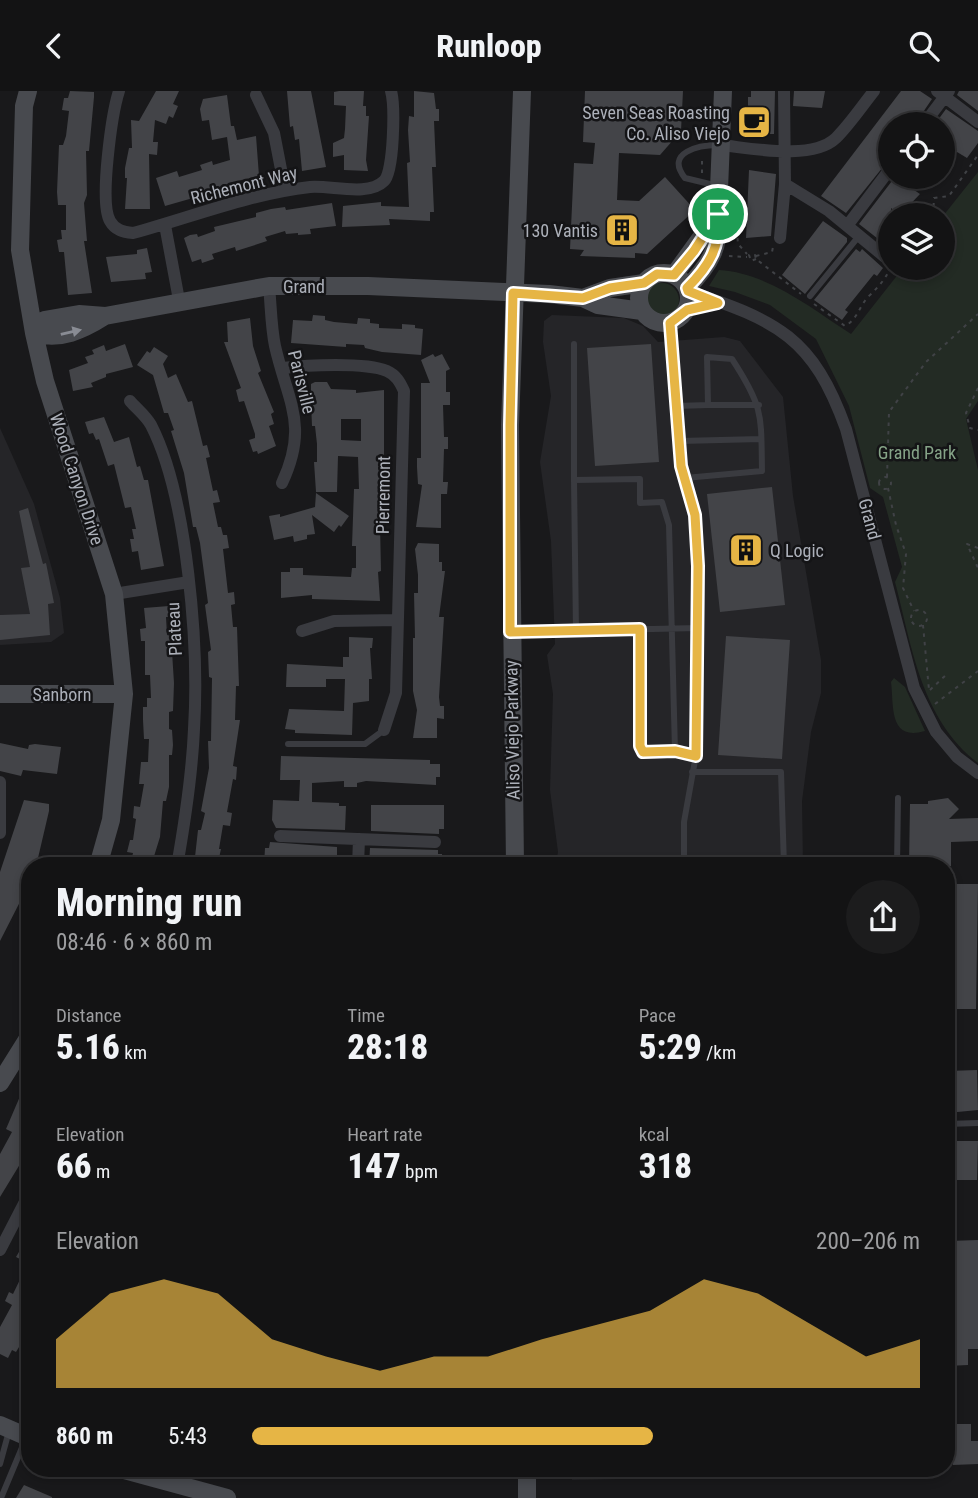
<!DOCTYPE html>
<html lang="en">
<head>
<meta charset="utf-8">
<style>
  body { margin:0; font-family:"Roboto Condensed",sans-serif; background:#1c1c1d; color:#f1f3f6; height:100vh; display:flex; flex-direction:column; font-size:26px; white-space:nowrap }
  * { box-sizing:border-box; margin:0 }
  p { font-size:23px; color:#9d9ea0 }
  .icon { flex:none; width:38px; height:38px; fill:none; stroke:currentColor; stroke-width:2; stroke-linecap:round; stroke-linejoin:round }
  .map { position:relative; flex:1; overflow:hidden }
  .details { position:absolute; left:21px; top:766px; width:934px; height:620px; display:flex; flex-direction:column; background:#131314; border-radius:28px; box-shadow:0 4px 10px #0003,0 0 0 2px #323234 }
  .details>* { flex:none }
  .buttons { position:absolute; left:878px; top:21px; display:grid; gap:14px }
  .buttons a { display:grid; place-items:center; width:77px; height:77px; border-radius:50%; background:#131314; box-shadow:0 4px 10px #0003,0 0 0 2px #323234; font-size:35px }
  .pin { position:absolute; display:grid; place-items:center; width:60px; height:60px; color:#fff; margin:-30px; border:4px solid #fff; border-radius:50%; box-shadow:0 2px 7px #0007 }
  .round { display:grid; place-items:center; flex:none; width:74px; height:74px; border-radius:37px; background:#1c1c1d }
  .headline { display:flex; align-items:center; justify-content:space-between; height:119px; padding:0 35px }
  h1 { font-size:38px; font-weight:800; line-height:52px }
  .figures { display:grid; grid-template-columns:repeat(3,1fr); gap:10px; height:119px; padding:7px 35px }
  .figures div { display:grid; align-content:center }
  .figures b { font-size:35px; font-weight:800 }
  .figures small { font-size:19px; font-weight:400 }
  .figures p { font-size:19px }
  .chart { height:196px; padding:14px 35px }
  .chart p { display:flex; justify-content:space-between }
  .chart svg { width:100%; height:126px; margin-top:7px; fill:#e6b545; opacity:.7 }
  ul { padding:0 35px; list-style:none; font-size:23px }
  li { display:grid; grid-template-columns:112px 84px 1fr; align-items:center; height:52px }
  li i { height:18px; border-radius:9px; background:#e6b545 }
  header { display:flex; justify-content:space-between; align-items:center; height:91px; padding:0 35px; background:#131314; font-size:32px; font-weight:800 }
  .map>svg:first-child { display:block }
</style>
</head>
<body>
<header><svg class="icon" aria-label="back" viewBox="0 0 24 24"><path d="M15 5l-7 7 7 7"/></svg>Runloop<svg class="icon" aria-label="search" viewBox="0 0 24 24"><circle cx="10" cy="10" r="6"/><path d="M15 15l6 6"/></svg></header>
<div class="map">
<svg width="978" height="1407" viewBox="0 0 978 1407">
  <rect width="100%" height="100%" fill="#19191b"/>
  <!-- built -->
  <path fill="#252528" d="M552,224L624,227L643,235L658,251L724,246L740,250L783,306L793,405L821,569V602L811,641L802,710L803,775H555L558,761L550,699L553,603L547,564L555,553L551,450L540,371L551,305L543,251L544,230Z
    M0,337L34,413L60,507L64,542L51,551L0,554Z
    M571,1377H807L805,1384L572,1389Z"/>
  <!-- green -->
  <path fill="#232b24" d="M978,81V310L966,328L978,379V672C921,628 912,556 895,491L902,476L883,406L870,397L849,315L816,248L770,214L735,201L709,195L719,179C768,182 811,217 851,243L903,177H943V125Z
    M645 209a17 17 0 1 1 34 0a17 17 0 1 1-34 0Z
    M894,587L905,596L925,640C888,651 894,613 891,591Z"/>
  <!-- building -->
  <path fill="#434448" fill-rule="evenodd" d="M70,0L94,1V6L89,60H86L87,104L84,112L87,150H84L92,202L68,204L64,161H59L57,149L62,148L61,139H66V114H58L57,101L59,54H63L66,45L69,20L62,19L64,7H68Z
    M156,0H179L173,13L178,15L173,27L169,25L166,33L155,29L153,51H158L157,64L149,63L150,118H125L127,87H125V77L129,57H132L131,29L139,30Z
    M287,0H311L326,76L302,80L299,48L295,49L293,35L290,36Z
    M339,0H364L363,15H366V25H369L366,69L368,80L344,79V64L333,66V52L344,47L345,38L346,15L334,14V1Z
    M414,0L434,2L436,18H439V30H434L436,76H432L434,121H430V130L389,128L390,134L342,136L343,115L381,111V115L409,116L407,72L410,71L408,39L409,25L414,26Z
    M585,0H683L681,40L660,64L619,62L617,109L639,110L665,86L695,119L647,163L635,162V167L580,165L584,159L570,158L574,72L593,73L595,52L583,51Z
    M751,0H775L774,43H759V35H748V6H751Z
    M794,0H825L822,17L793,15Z
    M901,0H920L932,8L915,33H891V66L846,122L821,105Z
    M959,0H978V20L957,4Z
    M227,4L231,35H234L237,49L256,45L259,85L228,92L229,95L199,102L200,105L165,115L156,87L177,80L179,86L202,79L200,74L212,70L213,74L230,69L227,46L212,49L209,29L202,30L200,18L203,8Z
    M946,18L978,40V52L967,67L952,58L943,69V33H935Z
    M749,79L776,83L771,145L746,147Z
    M895,86L920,103L900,124L891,117V158L859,133Z
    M332,112L336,135L310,138L311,143L298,144V142L286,143L285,140L265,146L267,150L252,155L236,160L235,156L212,163L214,168L202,172L201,168L192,171L184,147L190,144L197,143L198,146L215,140L214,136L256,126V122L271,118L285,116L286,119Z
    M823,130L847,147V151L805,203L782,184Z
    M147,157L152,181L145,182L146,188L111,191L106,166L137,163V159Z
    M856,158L860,161L862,158L883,177L877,185L874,183L845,219L848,221L842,229L814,209Z
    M313,224L325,225V229L334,231L357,233L358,227L370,228V232L379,233V237L402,238V233L415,234V237L423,238L421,264L382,261L365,257L364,254L346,253V256L291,252L293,229L312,230Z
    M250,227L253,255L261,280L258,282L274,321L271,323L274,333L269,335L276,355L258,363L257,360L253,361L249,349L255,347V343L244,310L239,311L236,299L241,297L224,251H228L227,231Z
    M125,253L133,276L106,283V286L91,292L93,296L73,300L69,279L88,272L85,266L94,263L92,259L104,254L106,260Z
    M651,253L659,371L595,375L587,257Z
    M154,256L168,265L163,273L168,287L176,283L188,311L192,310L203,355L207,354L210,366L206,367L213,400L217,399L220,411L213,412L218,436H221L223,444H227L229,457L223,458L228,502L234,501L235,513L231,514L233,536H237L239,595H236L235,629H240L233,675L237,676L236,689L233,688L227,721L232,722L230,735L223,734L219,758H221L219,767L238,771V775H194L198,739H201L205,722L201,720L209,677L208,650H211L212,587L209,586L208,561L211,559L205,514L208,512L200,452L196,436H193L184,382L171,340L174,339L168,322H164L153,284L137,274L147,260L150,262Z
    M433,263L435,266L442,263L450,278L446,280V301H450V314H443L444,346H448V358H444L443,391H448L447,403H441V437L416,436L422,394L418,393L417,376V367H421V292H430L421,269Z
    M315,291H327L331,298L356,299V302L384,299V387L381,389L380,407L383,408V434H380L381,480L378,481L380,510L312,508V504L281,507V481H290V477H303V484L351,486L352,477H356V455H352L354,398H359L358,366L338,365L337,401H316L314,371H317V353L315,335H312L311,311V293ZM341,328H361V350L341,349Z
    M104,326L114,351L129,346L137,376L140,375L144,389H148L164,475L141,479L138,460L132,461L130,448H134L132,438H136L131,416L125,417L114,373L108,375L99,348L96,349L93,342L89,343L85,331Z
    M772,396L785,514L720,521L707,403Z
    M316,402L349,425L341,436L339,434L334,441L312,424L315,443L307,444V448L294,451L293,445L274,449L269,425L280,423V426L315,416Z
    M28,417L43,473L46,472L54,512L48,513L50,544L0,549V524L30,523L21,477L30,476L19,420Z
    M418,452L439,453V471H442V480H445L439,526H444L439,606L440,615H444V628L437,627V647H413L417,619L413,600V547H415L414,502H418V484L415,458Z
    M169,515L170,526H166L167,544L171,545L174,592L173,620L169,621V638L172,639L173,654L172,664H169V696L166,710H163L160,746L151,775H130L133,762L127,761L130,749H133L136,728L133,727L134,715L140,716L144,693H139L141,671H148L149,648H144L143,629V616H147V607H151L150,584H145V550H141L140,538L146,537L144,517Z
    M726,545L790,549L782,668L718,664Z
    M349,546L373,547L372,557H370L372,588H369V610L353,612L352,644L295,642V639L285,638L289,618L344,620L345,588H326V596H286L287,573L343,576V566H349Z
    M0,652L28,658L29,654L35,653L61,656L57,683L23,679L21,685L0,680Z
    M281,665L430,669V673H440V686H436V694L366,690L357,692V696H344V690L312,692V711L339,712V715H346L345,739L276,737L272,729L273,709L299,710L300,689H280Z
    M948,707L959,718L949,728L978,727V750L951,751V775H909L910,713H928V710Z
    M24,709L49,713V720L38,767L35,775H30L25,801L0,850V781Z
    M371,714H444V738H439V743L371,740Z
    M270,751L337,756V775H264L265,757H269Z
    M370,757L438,759V763H442V775H369Z
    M947,793H978L976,918H947Z
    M977,979L978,1019L947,1022L948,980Z
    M21,1003L30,1007V1049L25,1058L28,1060L0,1106V1063L12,1041L6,1038Z
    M947,1050H978L977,1089H948Z
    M978,1149V1258H968V1274L947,1275L949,1150Z
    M23,1154L30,1158V1216L24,1227L30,1230V1238L16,1261L12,1259L8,1267L0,1263V1236L12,1214L5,1210L9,1201L13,1203L28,1172L16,1166Z
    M947,1333H971V1350H978V1373L953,1374L952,1358H947Z
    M24,1394L52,1406V1407H16Z"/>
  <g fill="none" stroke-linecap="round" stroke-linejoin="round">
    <!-- path -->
    <path stroke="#404246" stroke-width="2" stroke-dasharray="3.5 5" stroke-linecap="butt" d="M702,82V67
      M933,124L934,107L949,105L978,64
      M736,130L738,153L747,163
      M729,165L747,166
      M756,165L772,161L773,156
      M756,168L751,170L749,164H755L756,168L801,203
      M814,213L845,235C859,227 859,214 870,204C879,195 884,190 890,178
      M978,297L966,322L970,337L978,339
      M887,386L889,321L926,271L978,223
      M879 392a6 6 0 1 1 12 0a6 6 0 1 1-12 0Z
      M888,397L896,434L906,463L903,497L914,520
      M978,457L967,453L978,477
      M911 527a8 8 0 1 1 16 0a8 8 0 1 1-16 0Z
      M923,534L929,599
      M930,599L947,583
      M935,613L978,580"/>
    <!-- lane -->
    <path stroke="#3a3b40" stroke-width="6" d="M718,95L685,87C664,61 700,54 718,54
      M810,205L859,145
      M670,232L682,375L695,424L698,475L699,647L684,731V775
      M708,314H759
      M676,315L708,314L707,266L732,268C764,317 761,324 762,380L685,387
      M680,350L761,348
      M574,389V253
      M640,538V655L643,661L675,660
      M576,540L574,389L640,388V412L662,411L669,434L675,660L696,665
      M514,541L698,537
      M288,653H365L384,639
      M692,681H781L784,775
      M897,775L898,707
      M947,1033L978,1032
      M0,1373L9,1340
      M1,1407L26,1347"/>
    <!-- street -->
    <path stroke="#3a3b40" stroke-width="12" d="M119,0C112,22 99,111 110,130C115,139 123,141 133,142C192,126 249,103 310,96C331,94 368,106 384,90C394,81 395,14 391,0
      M784,0L785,93L829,120L885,166
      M937,0L978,31
      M256,4L274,42L285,99
      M924,33L949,0
      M720,54C751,57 812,70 836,47C850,33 862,15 874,0
      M165,134L179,209
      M847,135L890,78
      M780,147L785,93
      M269,195C271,215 271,236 275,255C288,312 309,334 282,392
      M688,200C778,230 813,246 846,338L914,597L936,641L957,666L978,682
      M687,219L717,212
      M283,277C306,274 366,271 387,280C396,284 400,291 404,300L396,602L384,639
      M130,310C137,318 146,325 151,334C188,406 199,557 194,638C192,684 185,730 177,775
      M114,503L189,491
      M302,540L334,530L398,529
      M0,691V742
      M280,745L435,751
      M358,775L359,748
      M0,1159L30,1101"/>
    <!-- secondary -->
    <path stroke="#484a4f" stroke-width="18" d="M28,0L24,15L20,159L34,242L45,290L114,503L124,603L111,729L98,775
      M639 207a25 25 0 1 1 50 0a25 25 0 1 1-50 0Z
      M674,184L718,123
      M687,197C710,174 721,155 718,123L723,0
      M583,207L610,197L644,192
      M34,242L44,229L79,223L105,225L269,195H368L549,203L583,207L598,214L642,220
      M34,242C60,250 83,239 105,225
      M0,603H124
      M515,775L510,334L522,0
      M0,992L30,944
      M0,1334L30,1347
      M117,1377L227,1407
      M527,1377V1407"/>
  </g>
  <!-- one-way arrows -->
  <defs><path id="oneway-solid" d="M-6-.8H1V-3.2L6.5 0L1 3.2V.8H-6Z" transform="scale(1.75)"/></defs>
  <use fill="#898c94" href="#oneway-solid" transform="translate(71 241) rotate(-13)"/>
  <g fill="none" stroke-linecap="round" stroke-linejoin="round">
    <!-- route casing -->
    <g stroke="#fff" stroke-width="14">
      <path id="route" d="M718,123C721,155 710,174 687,197L688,200L718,212L687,219L670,232L681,375L695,424L698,475L696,665L675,660L643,661L640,655V538L510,541V334L513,202L583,207L610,197L644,192L657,183L674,184L694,160Z"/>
    </g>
    <!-- route -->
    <use href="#route" stroke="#e6b545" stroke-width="9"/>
  </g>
  <!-- icons -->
  <defs>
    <g id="cafe-square" transform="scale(1.75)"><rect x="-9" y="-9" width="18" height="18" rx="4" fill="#e6b545" stroke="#141416"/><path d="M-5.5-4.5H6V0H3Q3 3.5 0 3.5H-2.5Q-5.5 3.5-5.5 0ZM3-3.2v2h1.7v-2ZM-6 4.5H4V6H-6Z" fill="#111"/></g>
    <g id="building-square" transform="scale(1.75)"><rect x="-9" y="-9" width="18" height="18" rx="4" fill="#e6b545" stroke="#141416"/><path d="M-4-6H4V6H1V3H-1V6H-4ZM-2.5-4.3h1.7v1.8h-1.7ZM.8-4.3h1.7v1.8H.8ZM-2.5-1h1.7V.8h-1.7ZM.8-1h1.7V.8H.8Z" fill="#111"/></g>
  </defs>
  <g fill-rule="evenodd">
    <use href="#cafe-square" x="754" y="31"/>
    <use href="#building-square" x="622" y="139"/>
    <use href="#building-square" x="746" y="459"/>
  </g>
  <g text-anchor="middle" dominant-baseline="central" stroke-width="5" stroke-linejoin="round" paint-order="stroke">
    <!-- poi labels -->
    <g font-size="18" fill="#acb0b9" stroke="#141416" text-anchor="end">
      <text x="730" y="21">Seven Seas Roasting<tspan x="730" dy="21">Co. Aliso Viejo</tspan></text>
      <text x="598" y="139">130 Vantis</text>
      <text x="770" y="459" text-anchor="start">Q Logic</text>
    </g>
    <!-- street labels -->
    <g font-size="18" fill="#acb0b9" stroke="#141416">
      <text transform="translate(244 94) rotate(-14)">Richemont Way</text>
      <text x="304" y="195">Grand</text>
      <text transform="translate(302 291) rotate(76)">Parisville</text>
      <text transform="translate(77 388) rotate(72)">Wood Canyon Drive</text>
      <text transform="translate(383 404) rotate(-89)">Pierremont</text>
      <text transform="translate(870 428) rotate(75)">Grand</text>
      <text transform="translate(174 538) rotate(-93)">Plateau</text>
      <text x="62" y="603">Sanborn</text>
      <text transform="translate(512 639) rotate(-91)">Aliso Viejo Parkway</text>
    </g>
    <!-- park labels -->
    <g font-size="18" fill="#85a387" stroke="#141416">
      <text x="917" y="361">Grand Park</text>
    </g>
  </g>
</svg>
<div class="buttons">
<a><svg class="icon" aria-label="locate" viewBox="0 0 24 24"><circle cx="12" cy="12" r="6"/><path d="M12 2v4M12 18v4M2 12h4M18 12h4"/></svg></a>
<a><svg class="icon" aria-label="layers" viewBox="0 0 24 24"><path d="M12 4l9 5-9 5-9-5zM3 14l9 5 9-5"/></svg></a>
</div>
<div class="pin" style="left:718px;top:123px;background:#1e9e55"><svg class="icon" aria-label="arrive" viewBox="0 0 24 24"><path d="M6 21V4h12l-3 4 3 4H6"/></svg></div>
<section class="details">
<div class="headline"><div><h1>Morning run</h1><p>08:46 · 6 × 860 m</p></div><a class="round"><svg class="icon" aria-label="share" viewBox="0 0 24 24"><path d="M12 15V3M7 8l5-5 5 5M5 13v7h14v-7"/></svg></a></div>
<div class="figures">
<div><p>Distance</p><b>5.16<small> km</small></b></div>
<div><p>Time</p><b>28:18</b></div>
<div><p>Pace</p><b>5:29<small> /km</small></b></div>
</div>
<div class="figures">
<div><p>Elevation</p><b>66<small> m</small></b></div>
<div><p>Heart rate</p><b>147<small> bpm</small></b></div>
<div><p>kcal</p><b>318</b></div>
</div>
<div class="chart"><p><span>Elevation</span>200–206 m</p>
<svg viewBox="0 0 160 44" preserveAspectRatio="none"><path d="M0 44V27L10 11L20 6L30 11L40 27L50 33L60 38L70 33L80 33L90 27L100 22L110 17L120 6L130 11L140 22L150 33L160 27V44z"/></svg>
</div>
<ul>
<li><b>860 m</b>5:43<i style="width:60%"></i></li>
</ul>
</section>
</div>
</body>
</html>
